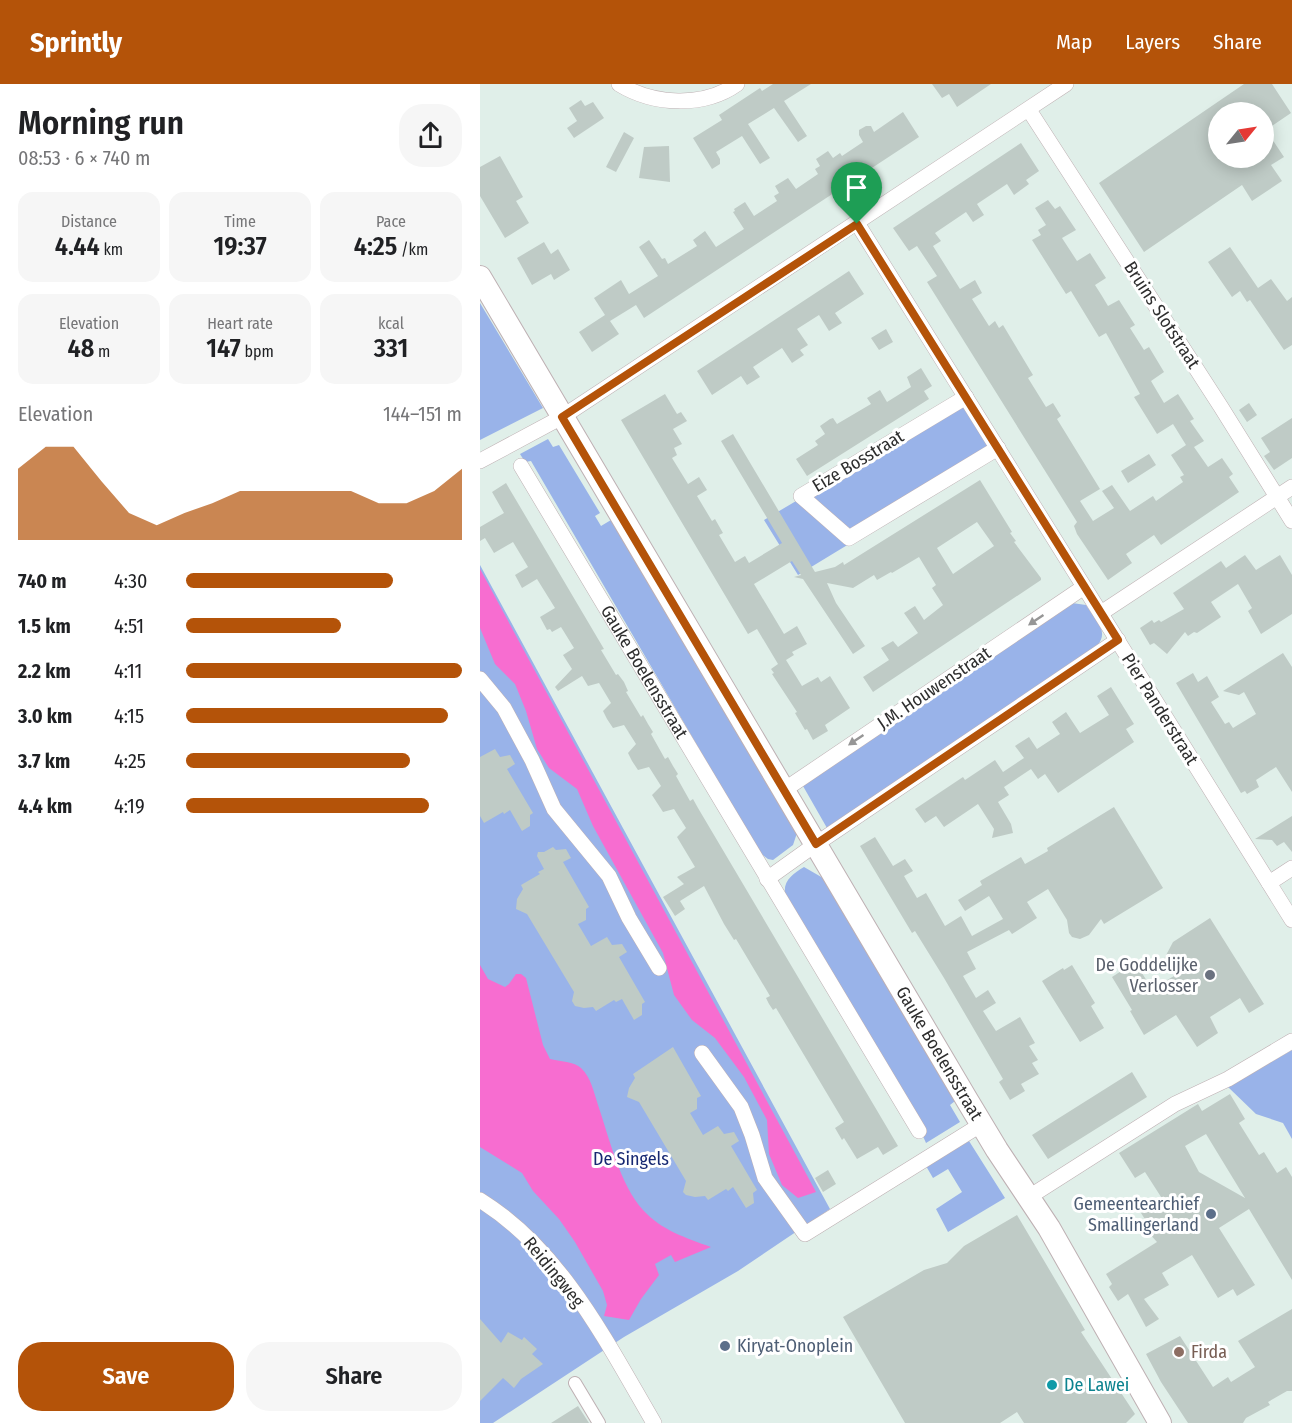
<!DOCTYPE html>
<html lang="en">
<head>
<meta charset="utf-8">
<style>
  body { margin:0; font-family:"Fira Sans Condensed",sans-serif; background:#f6f6f6; color:#202124; height:100vh; display:flex; flex-direction:column; font-size:22px; white-space:nowrap }
  * { box-sizing:border-box; margin:0 }
  p { font-size:20px; color:#757577 }
  .icon { flex:none; width:33px; height:33px; fill:none; stroke:currentColor; stroke-width:2; stroke-linecap:round; stroke-linejoin:round }
  .map { position:relative; flex:1; overflow:hidden }
  .sheet { display:flex; flex-direction:column; background:#fff; width:480px }
  .sheet>* { flex:none }
  .needle { width:39px; rotate:60deg }
  .controls { position:absolute; left:728px; top:18px; display:grid; gap:12px }
  .controls a { display:grid; place-items:center; width:66px; height:66px; border-radius:50%; background:#fff; box-shadow:0 3px 15px #0003; font-size:30px }
  .pin { position:absolute; display:grid; place-items:center; width:51px; height:51px; color:#fff; margin:-62px -26px; border-radius:50% 50% 50% 0; rotate:-45deg; box-shadow:0 0 6px #0007 }
  .pin .icon { rotate:45deg }
  .round { display:grid; place-items:center; flex:none; width:63px; height:63px; border-radius:24px; background:#f6f6f6 }
  .summary { display:flex; align-items:center; justify-content:space-between; height:102px; padding:0 18px }
  h1 { font-size:33px; font-weight:600; line-height:45px }
  .stats { display:grid; grid-template-columns:repeat(3,1fr); gap:9px; height:102px; padding:6px 18px }
  .stats div { display:grid; align-content:center; border-radius:15px; background:#f6f6f6; text-align:center }
  .stats b { font-size:26px; font-weight:600 }
  .stats small { font-size:16px; font-weight:400 }
  .stats p { font-size:16px }
  .chart { height:168px; padding:12px 18px }
  .chart p { display:flex; justify-content:space-between }
  .chart svg { width:100%; height:108px; margin-top:6px; fill:#b45309; opacity:.7 }
  .primary-button { display:flex; gap:12px; margin-top:auto; padding:12px 18px }
  .primary-button a { flex:1; height:69px; border-radius:24px; background:#b45309; color:#fff; font-size:24px; font-weight:600; line-height:69px; text-align:center }
  .primary-button a+a { background:#f6f6f6; color:#202124 }
  ul { padding:0 18px; list-style:none; font-size:20px }
  li { display:grid; grid-template-columns:96px 72px 1fr; align-items:center; height:45px }
  li i { height:15px; border-radius:8px; background:#b45309 }
  header { display:flex; align-items:center; gap:36px; box-sizing:border-box; height:84px; padding:0 30px; background:#b45309; color:#fff }
  header strong { font-size:28px }
  nav { display:flex; gap:33px; margin-inline-start:auto; font-size:21px }
  main { display:flex; flex:1; min-height:0 }
  .map>svg:first-child { display:block }
</style>
</head>
<body>
<header>
<strong>Sprintly</strong>
<nav><a>Map</a><a>Layers</a><a>Share</a></nav>
</header>
<main>
<section class="sheet">
<div class="summary"><div><h1>Morning run</h1><p>08:53 · 6 × 740 m</p></div><a class="round"><svg class="icon" aria-label="share" viewBox="0 0 24 24"><path d="M12 15V3M7 8l5-5 5 5M5 13v7h14v-7"/></svg></a></div>
<div class="stats">
<div><p>Distance</p><b>4.44<small> km</small></b></div>
<div><p>Time</p><b>19:37</b></div>
<div><p>Pace</p><b>4:25<small> /km</small></b></div>
</div>
<div class="stats">
<div><p>Elevation</p><b>48<small> m</small></b></div>
<div><p>Heart rate</p><b>147<small> bpm</small></b></div>
<div><p>kcal</p><b>331</b></div>
</div>
<div class="chart"><p><span>Elevation</span>144–151 m</p>
<svg viewBox="0 0 160 44" preserveAspectRatio="none"><path d="M0 44V15L10 6L20 6L30 20L40 33L50 38L60 33L70 29L80 24L90 24L100 24L110 24L120 24L130 29L140 29L150 24L160 15V44z"/></svg>
</div>
<ul>
<li><b>740 m</b>4:30<i style="width:75%"></i></li>
<li><b>1.5 km</b>4:51<i style="width:56%"></i></li>
<li><b>2.2 km</b>4:11<i style="width:100%"></i></li>
<li><b>3.0 km</b>4:15<i style="width:95%"></i></li>
<li><b>3.7 km</b>4:25<i style="width:81%"></i></li>
<li><b>4.4 km</b>4:19<i style="width:88%"></i></li>
</ul>
<div class="primary-button"><a>Save</a><a>Share</a></div>
</section>
<div class="map">
<svg width="812" height="1339" viewBox="0 0 812 1339">
  <rect width="100%" height="100%" fill="#e0efe9"/>
  <!-- green -->
  <path fill="#99b3e9" d="M0,219L63,324L0,356Z
    M485,317L517,370L318,491L284,436Z
    M68,355L73,363L79,361L120,429L115,432L121,442L131,436L317,749L313,761L293,776L288,775L280,769L51,377L45,378L40,370Z
    M0,481L350,1125L258,1187L144,1253L13,1339H0Z
    M592,519L606,521C615,535 630,547 617,562L347,744L323,702Z
    M324,783L343,794L475,1017L470,1021L480,1038L446,1059L442,1050L446,1046L307,816C300,799 311,791 324,783Z
    M812,966V1055L803,1039L776,1030L748,1003Z
    M489,1057L525,1114L468,1148L456,1125L482,1108L468,1085L453,1094L446,1082Z"/>
  <!-- water -->
  <path fill="#f76dd0" d="M0,485L336,1108L318,1114L302,1101L289,1070L287,1036L264,993L235,954L212,936L194,911L183,869L113,742L97,705L69,684L57,665L46,627L35,600L15,580L0,544Z
    M0,881L8,895L25,903L29,900L36,890H41L46,894L63,961L70,975C79,977 95,978 101,984C111,993 114,1009 118,1021C129,1053 140,1101 163,1126C181,1146 206,1154 231,1163L195,1178L191,1171L175,1180L179,1191L161,1215L149,1236L124,1232L127,1221L123,1207L95,1158L79,1135L53,1107L42,1089L0,1063Z"/>
  <!-- building -->
  <path fill="#bfcbc6" fill-rule="evenodd" d="M293,0H331L304,17L327,52L318,58L294,24L268,40L290,74L280,80L262,52L236,68L240,75V80L232,85L213,54L242,36L239,31L280,4L282,7Z
    M452,0H511L477,23L469,10L462,14Z
    M764,0H792L811,29L786,46L804,73L791,81L802,97L772,117L762,101L664,168L619,99ZM738,28H783V74H738Z
    M101,16L105,22L113,18L124,34L94,54L87,44L97,37L89,24Z
    M423,28L439,53L164,234L156,221L130,237L139,250L112,268L99,248L125,231L114,214L141,196L149,210L178,192L159,163L169,156L182,175L185,174L188,180L217,162L213,156L225,147L236,163L264,145L253,128L255,127L254,125L265,118L274,132L297,117L294,112L299,109L295,102L308,94L316,105L338,90L335,85L340,82L336,75L348,67L353,74L360,69L362,72L383,58L379,51V46L386,42H391L394,48Z
    M144,48L154,54L136,88L126,83Z
    M541,59L559,87L546,96L549,100L534,111L527,100L497,120L504,131L493,138L486,128L455,149L461,157L453,162L480,205L495,196L502,209L492,215L509,242L515,237L519,244L523,241L553,291L548,294L566,323L573,319L581,332L577,335L620,405L600,417L613,437L634,424L622,407L632,401L650,427L673,412L676,417L703,398L700,393L704,391L691,371L706,361L693,340L677,350L654,313L660,310L626,249L619,253L591,207L586,210L552,156L561,151L558,146L566,141L555,124L568,116L575,125L580,122L596,146L582,154L597,177L610,169L626,194L615,201L622,212L628,222L639,216L655,241L650,244L664,266L669,263L684,288L671,297L684,319L698,310L714,335L710,337L724,357L714,363L728,383L742,374L753,390L749,393L759,408L681,461L674,451L646,470L652,479L628,496L597,450L594,442L597,438L447,198L457,192L437,162L429,167L413,144Z
    M189,62L190,98L159,94L164,63Z
    M20,72L43,113L36,117L49,139L25,154L0,112V83Z
    M64,158L71,170L78,165L90,186L74,196L71,190L52,201L37,174Z
    M750,163L778,204L791,195L807,217L812,213V261L804,266L770,216L767,218L760,207L752,213L728,178Z
    M369,187L384,210L355,229L362,239L349,247L339,231L317,245L328,261L320,266L324,271L312,279L302,264L273,283L280,293L267,301L261,292L232,311L217,287Z
    M406,245L413,258L399,266L391,254Z
    M441,284L452,302L444,307L449,315L327,392L316,375L338,361L335,357L345,350L340,342L350,335L353,334L357,340L391,320L387,314L400,306L407,318L431,303L427,293Z
    M185,310L197,330L201,328L207,337L193,345L202,360L194,364L197,371L192,374L208,400L219,393L227,406L217,412L232,437L235,435L243,449L239,451L255,478L265,472L269,479L302,459L241,357L253,350L335,488L355,483L363,478L364,481L500,396L532,448L530,449L536,457L534,458L561,494V496L393,608L383,593L409,576L401,564L413,557L418,563L438,549L424,529L435,522L444,536L463,521L452,504L456,501L439,473L412,489L411,488L397,496L394,491L373,504L347,499L356,519L385,562L373,570L323,495L314,493L321,491L312,477L274,500L304,550L317,542L327,560L312,568L314,571L306,576L322,602L338,593L341,598L350,592L370,624L345,641L348,647L333,656L327,645L325,646L315,629L317,628L292,590L294,589L291,585L298,580L277,545L268,550L141,336ZM497,438L514,462L473,490L457,464Z
    M769,319L777,331L767,338L759,326Z
    M812,334V374L794,386L784,372L790,368L781,354Z
    M669,370L676,381L648,399L641,387Z
    M26,399L124,565L121,566L136,591L138,590L144,598L148,607L146,608L161,633L163,631L168,640L173,648L171,650L185,675L188,673L193,682L198,690L196,692L210,717L213,715L218,724L418,1062L403,1071L398,1063L377,1075L364,1054L362,1056L355,1044L364,1038L296,924L293,926L289,920L286,914L290,912L256,855L254,856L244,840L224,802L200,817L205,825L195,832L183,813L204,800L197,793L215,783L197,753L206,744L194,725L183,728L172,711L181,702L169,683L158,686L152,677L148,669L156,660L144,641L133,644L127,635L123,627L131,619L119,599L108,602L102,592L78,607L75,603L92,585L83,571L94,564L81,543L72,548L70,545L67,546L60,533L75,524L57,495L42,504L35,491L48,483L33,458L14,469L5,454L0,457V443L24,429L12,408Z
    M765,471L776,486L800,471L812,491V530L781,550L768,527L772,524L758,500L731,518L741,533L717,549L714,548L708,552L705,548L687,570L674,559L670,561L660,544L672,536L674,539L679,536L681,538L704,525L693,509L741,477L746,484Z
    M803,569L812,583V708L796,683L776,696L779,703L767,710L765,707L761,709L696,599L713,589L718,598L727,592L739,613L731,618L745,640L749,638L753,644L776,630L764,608L759,611L743,607Z
    M631,603L654,640L646,645L654,658L578,709L565,690L558,695L551,685L524,703L529,711L518,718L531,740L533,749L512,754L514,745L498,720L464,743L456,732L445,739L435,725L483,693L485,696L515,676L523,688L544,674L535,662L549,653L557,665L580,650L572,638L586,628L600,649L629,631L617,612Z
    M15,665L20,673L30,671L35,680L27,685L53,729L50,731V742L42,747L30,726L24,730L23,728L4,739L0,732V673Z
    M634,723L683,804L624,840L621,835L609,851L600,855L592,853L589,849L587,836L568,805L547,818L557,834L532,850L529,846L487,868L496,885L483,892L496,914L508,906L516,919L503,927L516,947L540,933L555,959L549,962L558,976L552,979L559,990L541,1000L545,1007L530,1016L519,998L523,995L464,894L435,847L432,849L380,762L395,753L413,782L425,775L433,787L424,792L437,814L446,809L465,842L481,832L492,852L523,835L509,812L485,827L478,816L502,801L500,797L541,773L545,780L568,767L567,764Z
    M812,732V768L804,758L797,762L792,756L775,755Z
    M73,763L76,766L86,765L91,774L83,778L109,823L106,825V836L98,840L111,862L127,853L132,861L142,860L147,868L139,873L165,918L162,920V931L154,936L142,915L136,918L134,916L116,927L113,923L104,924L95,922L92,917L94,908L47,830L36,825L37,815L43,805L41,801L60,790L58,788L64,785L57,772L58,768H64Z
    M730,834L784,920L769,929L760,914L730,933L738,949L717,963L696,931L664,951L650,927L652,926L632,893L655,878L672,905L694,892L684,875L693,858Z
    M592,881L615,919L611,922L624,944L600,958L562,897L583,884L584,886Z
    M193,963L221,1012L217,1014V1025L210,1029L223,1051L238,1042L244,1050L254,1048L259,1057L251,1062L277,1106L273,1109L274,1119L266,1124L253,1103L248,1107L246,1105L228,1116L225,1112L215,1113L206,1111L203,1108L206,1097L159,1018L147,1013L149,1004L155,994L153,990Z
    M652,988L667,1013L568,1075L552,1051Z
    M750,1010L765,1035L759,1039L779,1071L784,1068L797,1089L806,1083L812,1093V1196L769,1125L739,1144L775,1201L757,1212L753,1205L738,1214L712,1171L682,1189L689,1201L664,1215L679,1235L666,1243L648,1210L638,1217L629,1203L632,1200L626,1190L677,1158L667,1147L668,1140L661,1129L683,1116L665,1088L655,1094L639,1069L718,1020L722,1027ZM726,1050L765,1114L719,1088L705,1062Z
    M348,1086L356,1100L343,1108L335,1094Z
    M537,1131L605,1246L601,1248L655,1330L646,1339H544L537,1328L520,1339H425L363,1233L444,1186L467,1179L484,1162Z
    M812,1225V1307H807L788,1318L790,1321L766,1334L763,1339H708L681,1298L666,1270L700,1252L733,1303L748,1293L751,1298L775,1283L758,1257Z
    M0,1235L21,1259L28,1248L42,1256L44,1253L57,1265L52,1270L63,1280L41,1295L34,1304L23,1294L0,1317Z
    M98,1322L109,1339H71Z"/>
  <g fill="none" stroke-linecap="round" stroke-linejoin="round">
    <!-- pedestrian casing -->
    <g stroke="#beb0b3" stroke-width="14">
      <path id="pedestrian" d="M95,1299L119,1339"/>
    </g>
    <!-- minor casing -->
    <g stroke="#beb0b3" stroke-width="16">
      <g id="minor">
        <path d="M139,0C173,21 223,24 257,0"/>
        <path d="M549,26L741,323L812,437"/>
        <path d="M377,139L812,836"/>
        <path d="M486,313L321,412L369,454L518,364"/>
        <path d="M0,377L82,333L586,0"/>
        <path id="s1" d="M41,382L439,1047"/>
        <path d="M621,529L812,403"/>
        <path d="M0,595L24,624L52,676L74,725L129,792L149,834L179,884"/>
        <path d="M304,706L604,503"/>
        <path d="M287,795L336,760L638,556"/>
        <path d="M789,799L812,784"/>
        <path d="M222,969L261,1023L272,1051L285,1094L325,1150L502,1040"/>
        <path d="M549,1113L695,1020L748,995L812,957"/>
        <path d="M0,1116C82,1167 127,1259 174,1339"/>
      </g>
    </g>
    <!-- secondary casing -->
    <g stroke="#beb0b3" stroke-width="24">
      <g id="secondary">
        <path id="s2" d="M0,193L487,1016L517,1066L569,1144L680,1339"/>
      </g>
    </g>
    <!-- pedestrian -->
    <use href="#pedestrian" stroke="#fff" stroke-width="12"/>
    <!-- minor -->
    <use href="#minor" stroke="#fff" stroke-width="15"/>
    <!-- secondary -->
    <use href="#secondary" stroke="#fff" stroke-width="22"/>
  </g>
  <!-- one-way arrows -->
  <defs><path id="oneway-solid" d="M-6-.8H1V-3.2L6.5 0L1 3.2V.8H-6Z" transform="scale(1.5)"/></defs>
  <g fill="#969696">
    <use href="#oneway-solid" transform="translate(556 536) rotate(146)"/>
    <use href="#oneway-solid" transform="translate(376 656) rotate(146)"/>
  </g>
  <g fill="none" stroke-linecap="round" stroke-linejoin="round">
    <!-- route casing -->
    <g stroke="#fff" stroke-width="12">
      <path id="route" d="M377,140L638,556L336,760L82,333Z"/>
    </g>
    <!-- route -->
    <use href="#route" stroke="#b45309" stroke-width="8"/>
  </g>
  <!-- markers -->
  <circle fill="#6b7280" stroke="#fff" stroke-width="2" cx="730" cy="891" r="6"/>
  <g fill="#5c6f8a" stroke="#fff" stroke-width="2">
    <circle cx="731" cy="1130" r="6"/>
    <circle cx="245" cy="1262" r="6"/>
  </g>
  <circle fill="#8d6e63" stroke="#fff" stroke-width="2" cx="699" cy="1268" r="6"/>
  <circle fill="#0f9aa8" stroke="#fff" stroke-width="2" cx="572" cy="1301" r="6"/>
  <g text-anchor="middle" dominant-baseline="central" stroke-width="6" stroke-linejoin="round" paint-order="stroke">
    <!-- street labels -->
    <g font-size="18" fill="#2e2e2e" stroke="#fff">
      <text transform="translate(682 231) rotate(57)">Bruins Slotstraat</text>
      <text transform="translate(378 377) rotate(-31)">Eize Bosstraat</text>
      <text stroke="none"><textPath href="#s1" startOffset="240">Gauke Boelensstraat</textPath></text>
      <text transform="translate(454 604) rotate(-34)">J.M. Houwenstraat</text>
      <text transform="translate(680 625) rotate(58)">Pier Panderstraat</text>
      <text stroke="none"><textPath href="#s2" startOffset="902">Gauke Boelensstraat</textPath></text>
      <text transform="translate(74 1188) rotate(51)">Reidingweg</text>
    </g>
    <!-- worship labels -->
    <g font-size="18" fill="#5b616d" stroke="#fff" text-anchor="end">
      <text x="718" y="881">De Goddelijke<tspan x="718" dy="21">Verlosser</tspan></text>
    </g>
    <!-- park labels -->
    <g font-size="18" fill="#162872" stroke="#fff">
      <text x="151" y="1075">De Singels</text>
    </g>
    <!-- service labels -->
    <g font-size="18" fill="#4e5e75" stroke="#fff" text-anchor="end">
      <text x="719" y="1120">Gemeentearchief<tspan x="719" dy="21">Smallingerland</tspan></text>
      <text x="257" y="1262" text-anchor="start">Kiryat-Onoplein</text>
    </g>
    <!-- education labels -->
    <g font-size="18" fill="#785e54" stroke="#fff" text-anchor="start">
      <text x="711" y="1268">Firda</text>
    </g>
    <!-- culture labels -->
    <g font-size="18" fill="#0d838f" stroke="#fff" text-anchor="start">
      <text x="584" y="1301">De Lawei</text>
    </g>
  </g>
</svg>
<div class="controls">
<a><svg class="needle" viewBox="-14 -14 28 28"><path d="M0-13l5 13h-10z" fill="#e53935"/><path d="M0 13l5-13h-10z" fill="#757577"/></svg></a>
</div>
<div class="pin" style="left:377px;top:140px;background:#1e9e55"><svg class="icon" aria-label="arrive" viewBox="0 0 24 24"><path d="M6 21V4h12l-3 4 3 4H6"/></svg></div>
</div>
</main>
</body>
</html>
